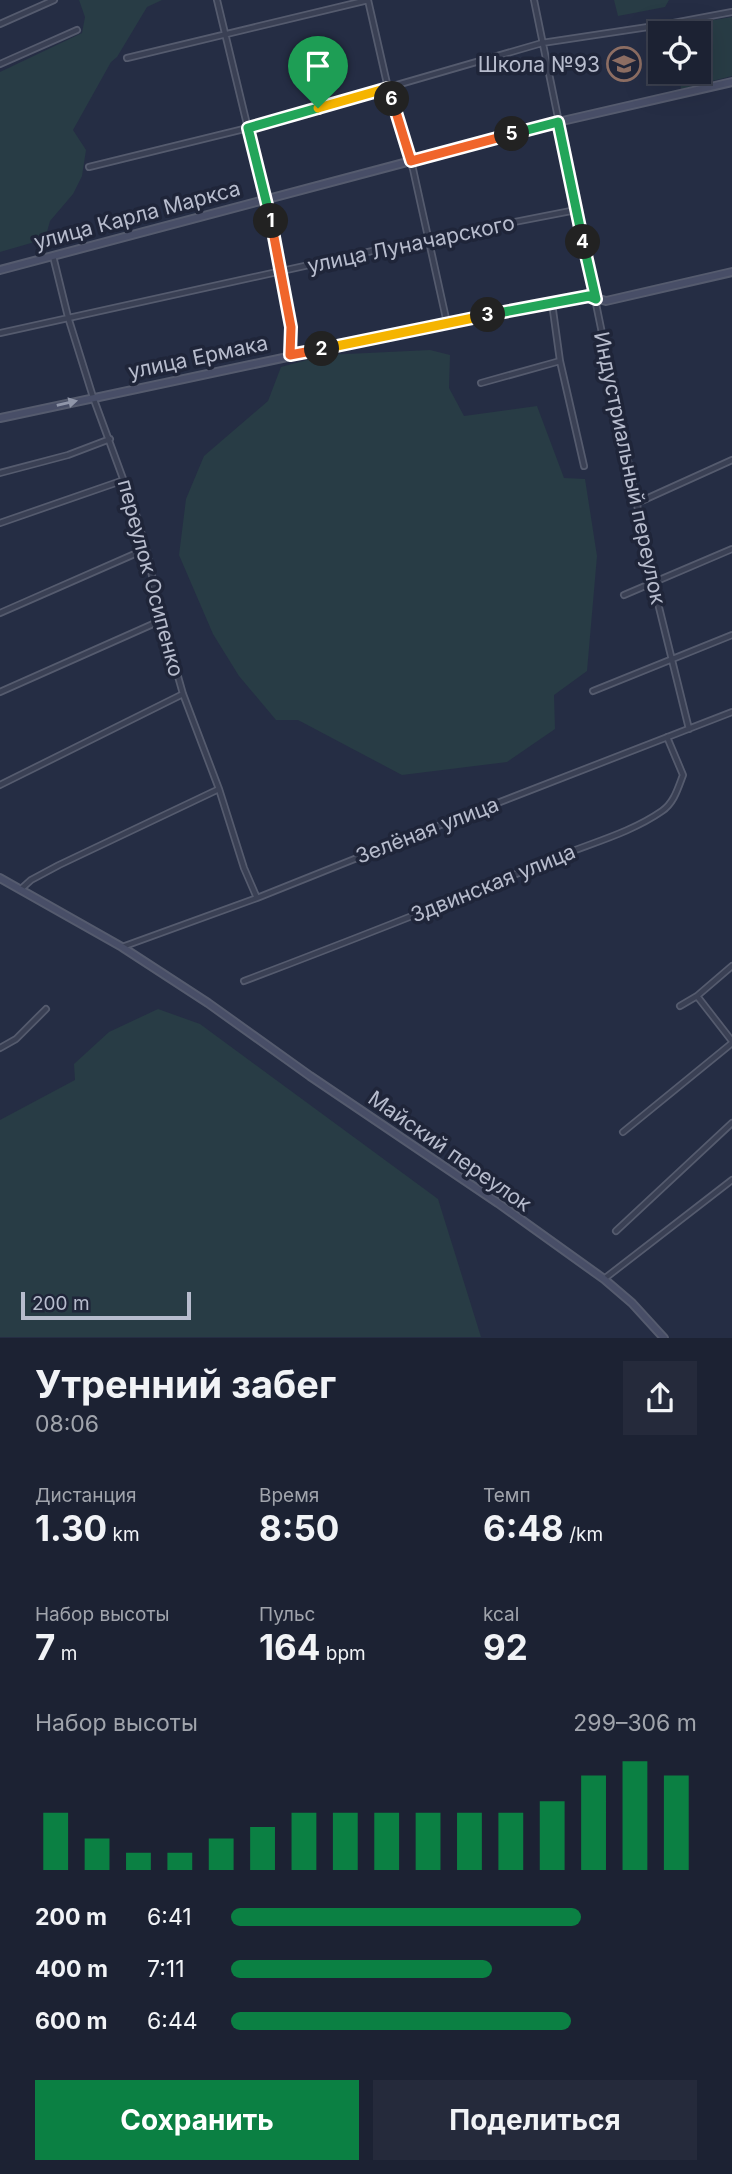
<!DOCTYPE html>
<html lang="ru">
<head>
<meta charset="utf-8">
<style>
  body { margin:0; font-family:Inter,sans-serif; background:#252a3b; color:#f1f3f6; height:100vh; display:flex; flex-direction:column; font-size:26px; white-space:nowrap }
  * { box-sizing:border-box; margin:0 }
  p { font-size:23px; color:#a0a4ac }
  .icon { flex:none; width:38px; height:38px; fill:none; stroke:currentColor; stroke-width:2; stroke-linecap:round; stroke-linejoin:round }
  .map { position:relative; height:1338px; overflow:hidden }
  .drawer { display:flex; flex-direction:column; background:#1c2233; flex:1 }
  .drawer>* { flex:none }
  .controls { position:absolute; left:648px; top:21px; display:grid; gap:14px }
  .controls a { display:grid; place-items:center; width:63px; height:63px; border-radius:0px; background:#1c2233; box-shadow:0 7px 28px #0002,0 0 0 2px #3a3f4e; font-size:35px }
  .scale { position:absolute; left:21px; bottom:18px; width:170px; box-sizing:border-box; padding-left:7px; border:4px solid #b7bccd; border-top:0; font-size:19px; line-height:24px; white-space:nowrap; color:#b7bccd; -webkit-text-stroke:5px #1f2539; paint-order:stroke }
  .pin { position:absolute; display:grid; place-items:center; width:60px; height:60px; color:#fff; margin:-72px -30px; border-radius:50% 50% 50% 0; rotate:-45deg; box-shadow:0 0 7px #0007 }
  .pin .icon { rotate:45deg }
  .km { position:absolute; width:35px; height:35px; margin:-18px; border-radius:50%; background:#222; color:#fff; font-size:19px; line-height:35px; text-align:center }
  .round { display:grid; place-items:center; flex:none; width:74px; height:74px; border-radius:0px; background:#252a3b }
  .summary { display:flex; align-items:center; justify-content:space-between; height:119px; padding:0 35px }
  h1 { font-size:38px; font-weight:700; line-height:52px }
  .figures { display:grid; grid-template-columns:repeat(3,1fr); gap:10px; height:119px; padding:7px 35px }
  .figures div { display:grid; align-content:center }
  .figures b { font-size:35px; font-weight:700 }
  .figures small { font-size:19px; font-weight:400 }
  .figures p { font-size:19px }
  .chart { height:196px; padding:14px 35px }
  .chart p { display:flex; justify-content:space-between }
  .chart svg { width:100%; height:126px; margin-top:7px; stroke:#0b8043; stroke-width:6 }
  .button { display:flex; gap:14px; margin-top:auto; padding:14px 35px }
  .button a { flex:1; height:80px; border-radius:0px; background:#0b8043; color:#fff; font-size:28px; font-weight:700; line-height:80px; text-align:center }
  .button a+a { background:#252a3b; color:#f1f3f6 }
  ul { padding:0 35px; list-style:none; font-size:23px }
  li { display:grid; grid-template-columns:112px 84px 1fr; align-items:center; height:52px }
  li i { height:18px; border-radius:9px; background:#0b8043 }
  .map>svg:first-child { display:block }
</style>
</head>
<body>
<div class="map">
<svg width="732" height="1338" viewBox="0 0 732 1338">
  <rect width="100%" height="100%" fill="#252d44"/>
  <!-- green -->
  <path fill="#283c45" d="M79,0H162L147,7L117,57L111,62L73,130L86,150L82,176L73,194L50,221L45,239L0,252V72L82,33L85,17Z
    M614,0H669L665,7L618,16Z
    M732,17V76L681,89L679,72H698V33H672L671,27Z
    M430,350L450,355L449,388L464,416L537,406L564,478L585,479L597,556L587,671L554,695L555,729L507,762L402,775L298,720H276L239,676L213,634L179,555L186,499L204,456L268,401L281,367L326,355Z
    M158,1009L200,1024L438,1199L481,1337H0V1120L75,1080L74,1064L109,1032Z"/>
  <g fill="none" stroke-linecap="round" stroke-linejoin="round">
    <!-- street casing -->
    <g stroke="#555b6e" stroke-width="8">
      <path id="street" d="M217,0L277,249L291,327L290,355
        M368,0L388,88L413,169L447,323
        M534,0L653,583L689,729
        M0,24L54,0
        M127,58L368,0
        M0,64L77,30
        M89,167L248,128L542,43L668,24L732,12
        M53,256L68,317L93,397L136,514L146,549L162,620L183,694L219,789L244,868L257,898
        M552,303L560,361L584,466
        M0,333L427,239L576,210
        M481,383L560,361
        M0,473L68,455L110,439
        M637,503L732,460
        M0,523L124,480
        M624,595L732,549
        M0,613L146,549
        M593,691L732,635
        M0,692L162,620
        M0,785L183,694
        M21,889L31,880L59,865L219,789
        M122,947L257,898L402,840L732,712
        M244,981C347,942 449,902 550,860C587,844 629,834 662,811C674,803 678,788 683,775L667,737
        M697,996L732,1041
        M680,1006L697,996L732,966
        M0,1048L16,1039L46,1009
        M623,1132L732,1043
        M616,1231L732,1123
        M604,1279L732,1180"/>
    </g>
    <!-- secondary casing -->
    <g stroke="#555b6e" stroke-width="10">
      <path id="secondary" d="M0,270L558,122L732,82
        M0,418L447,323L589,296L606,301L732,272
        M0,878L122,947L208,1003L310,1076L498,1203L604,1279L632,1303L664,1338"/>
    </g>
    <!-- street -->
    <use href="#street" stroke="#3a4054" stroke-width="4.5"/>
    <!-- secondary -->
    <use href="#secondary" stroke="#484e67" stroke-width="6"/>
  </g>
  <!-- one-way arrows -->
  <defs><path id="oneway-solid" d="M-6-.8H1V-3.2L6.5 0L1 3.2V.8H-6Z" transform="scale(1.75)"/></defs>
  <use fill="#9096a9" href="#oneway-solid" transform="translate(67 403) rotate(-13)"/>
  <g fill="none" stroke-linecap="round" stroke-linejoin="round">
    <!-- split-1 casing -->
    <g stroke="#fff" stroke-width="14">
      <path id="split-1" d="M271,221L248,128L318,108"/>
    </g>
    <!-- split-2 casing -->
    <g stroke="#fff" stroke-width="14">
      <path id="split-2" d="M271,221L291,327L290,355L322,349"/>
    </g>
    <!-- split-3 casing -->
    <g stroke="#fff" stroke-width="14">
      <path id="split-3" d="M322,349L488,315"/>
    </g>
    <!-- split-4 casing -->
    <g stroke="#fff" stroke-width="14">
      <path id="split-4" d="M488,315L589,296L596,299L583,242"/>
    </g>
    <!-- split-5 casing -->
    <g stroke="#fff" stroke-width="14">
      <path id="split-5" d="M512,134L558,122L583,242"/>
    </g>
    <!-- split-6 casing -->
    <g stroke="#fff" stroke-width="14">
      <path id="split-6" d="M392,99L411,161L512,134"/>
    </g>
    <!-- split-7 casing -->
    <g stroke="#fff" stroke-width="14">
      <path id="split-7" d="M318,108L388,88L392,99"/>
    </g>
    <!-- split-1 -->
    <use href="#split-1" stroke="#22a559" stroke-width="9"/>
    <!-- split-2 -->
    <use href="#split-2" stroke="#f0652b" stroke-width="9"/>
    <!-- split-3 -->
    <use href="#split-3" stroke="#f5b400" stroke-width="9"/>
    <!-- split-4 -->
    <use href="#split-4" stroke="#22a559" stroke-width="9"/>
    <!-- split-5 -->
    <use href="#split-5" stroke="#22a559" stroke-width="9"/>
    <!-- split-6 -->
    <use href="#split-6" stroke="#f0652b" stroke-width="9"/>
    <!-- split-7 -->
    <use href="#split-7" stroke="#f5b400" stroke-width="9"/>
  </g>
  <!-- icons -->
  <defs>
    <g id="school-ring" transform="scale(1.75)"><circle r="9.5" fill="#1f2539" stroke="#8d6e63" stroke-width="1.5"/><path d="M0-5L7-2L0 1L-7-2ZM-4 1L0 2.5L4 1V4Q0 6-4 4Z" fill="#8d6e63"/></g>
  </defs>
  <g fill-rule="evenodd">
    <use href="#school-ring" x="624" y="64"/>
  </g>
  <g text-anchor="middle" dominant-baseline="central" stroke-width="7" stroke-linejoin="round" paint-order="stroke">
    <!-- poi labels -->
    <g font-size="21" fill="#b7bccd" stroke="#1f2539" text-anchor="end">
      <text x="600" y="64">Школа №93</text>
    </g>
    <!-- street labels -->
    <g font-size="21" fill="#b7bccd" stroke="#1f2539">
      <text transform="translate(137 215) rotate(-15)">улица Карла Маркса</text>
      <text transform="translate(411 244) rotate(-12)">улица Луначарского</text>
      <text transform="translate(198 357) rotate(-12)">улица Ермака</text>
      <text transform="translate(630 468) rotate(78)">Индустриальный переулок</text>
      <text transform="translate(151 578) rotate(75)">переулок Осипенко</text>
      <text transform="translate(427 830) rotate(-21)">Зелёная улица</text>
      <text transform="translate(493 883) rotate(-22)">Здвинская улица</text>
      <text transform="translate(450 1151) rotate(35)">Майский переулок</text>
    </g>
  </g>
</svg>
<div class="controls">
<a><svg class="icon" aria-label="locate" viewBox="0 0 24 24"><circle cx="12" cy="12" r="6"/><path d="M12 2v4M12 18v4M2 12h4M18 12h4"/></svg></a>
</div>
<div class="scale">200 m</div>
<div class="pin" style="left:318px;top:108px;background:#1e9e55"><svg class="icon" aria-label="arrive" viewBox="0 0 24 24"><path d="M6 21V4h12l-3 4 3 4H6"/></svg></div>
<b class="km" style="left:271px;top:221px">1</b>
<b class="km" style="left:322px;top:349px">2</b>
<b class="km" style="left:488px;top:315px">3</b>
<b class="km" style="left:583px;top:242px">4</b>
<b class="km" style="left:512px;top:134px">5</b>
<b class="km" style="left:392px;top:99px">6</b>
</div>
<section class="drawer">
<div class="summary"><div><h1>Утренний забег</h1><p>08:06</p></div><a class="round"><svg class="icon" aria-label="share" viewBox="0 0 24 24"><path d="M12 15V3M7 8l5-5 5 5M5 13v7h14v-7"/></svg></a></div>
<div class="figures">
<div><p>Дистанция</p><b>1.30<small> km</small></b></div>
<div><p>Время</p><b>8:50</b></div>
<div><p>Темп</p><b>6:48<small> /km</small></b></div>
</div>
<div class="figures">
<div><p>Набор высоты</p><b>7<small> m</small></b></div>
<div><p>Пульс</p><b>164<small> bpm</small></b></div>
<div><p>kcal</p><b>92</b></div>
</div>
<div class="chart"><p><span>Набор высоты</span>299–306 m</p>
<svg viewBox="0 0 160 44" preserveAspectRatio="none"><path d="M5 44V24M15 44V33M25 44V38M35 44V38M45 44V33M55 44V29M65 44V24M75 44V24M85 44V24M95 44V24M105 44V24M115 44V24M125 44V20M135 44V11M145 44V6M155 44V11"/></svg>
</div>
<ul>
<li><b>200 m</b>6:41<i style="width:75%"></i></li>
<li><b>400 m</b>7:11<i style="width:56%"></i></li>
<li><b>600 m</b>6:44<i style="width:73%"></i></li>
</ul>
<div class="button"><a>Сохранить</a><a>Поделиться</a></div>
</section>
</body>
</html>
